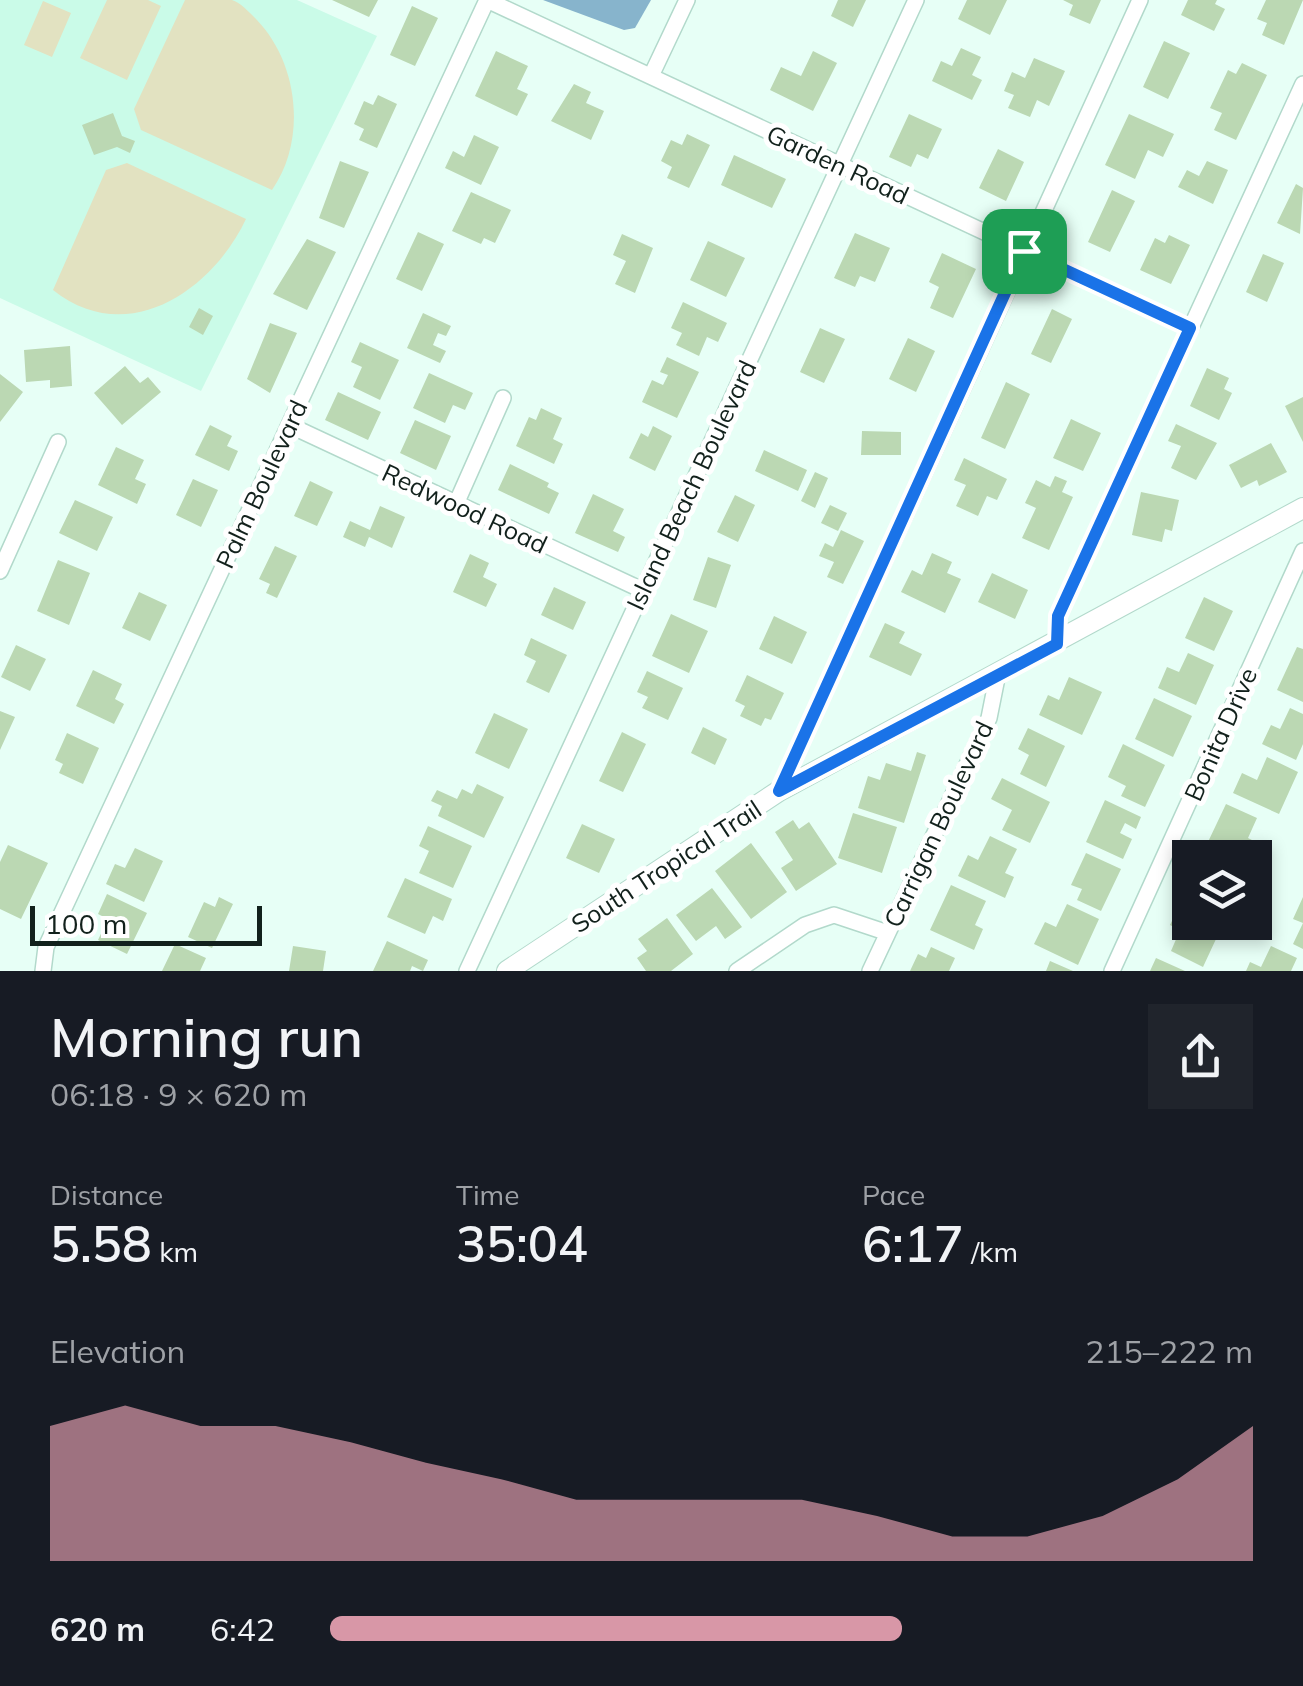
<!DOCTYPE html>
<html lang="en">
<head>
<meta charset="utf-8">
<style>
  body { margin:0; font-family:Mulish,sans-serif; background:#20242c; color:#f1f3f6; height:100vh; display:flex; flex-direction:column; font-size:38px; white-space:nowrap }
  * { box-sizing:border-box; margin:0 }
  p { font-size:32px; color:#9ea1a6 }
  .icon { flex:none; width:55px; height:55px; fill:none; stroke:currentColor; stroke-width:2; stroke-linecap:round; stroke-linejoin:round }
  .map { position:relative; height:971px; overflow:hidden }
  .panel { display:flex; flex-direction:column; background:#171b24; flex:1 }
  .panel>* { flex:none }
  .fabs { position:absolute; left:1172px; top:840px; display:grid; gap:20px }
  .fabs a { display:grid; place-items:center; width:100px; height:100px; border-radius:0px; background:#171b24; box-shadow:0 5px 15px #0003; font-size:50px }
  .scale { position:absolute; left:30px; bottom:25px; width:232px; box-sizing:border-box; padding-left:10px; border:5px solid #12211c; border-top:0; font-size:28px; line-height:35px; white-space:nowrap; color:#12211c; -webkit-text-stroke:8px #fff; paint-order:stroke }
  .pin { position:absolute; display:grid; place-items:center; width:85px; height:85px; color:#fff; margin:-42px; border-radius:20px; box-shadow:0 5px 15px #0006 }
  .round { display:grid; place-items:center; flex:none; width:105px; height:105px; border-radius:0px; background:#20242c }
  .summary { display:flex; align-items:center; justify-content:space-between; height:170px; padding:0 50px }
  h1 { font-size:55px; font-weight:600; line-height:75px }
  .metrics { display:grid; grid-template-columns:repeat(3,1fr); gap:15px; height:170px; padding:10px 50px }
  .metrics div { display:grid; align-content:center }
  .metrics b { font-size:50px; font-weight:600 }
  .metrics small { font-size:28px; font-weight:400 }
  .metrics p { font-size:28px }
  .chart { height:280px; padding:20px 50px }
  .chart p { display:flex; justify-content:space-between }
  .chart svg { width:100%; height:180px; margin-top:10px; fill:#d897a7; opacity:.7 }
  ul { padding:0 50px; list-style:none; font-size:32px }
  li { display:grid; grid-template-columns:160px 120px 1fr; align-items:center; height:75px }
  li i { height:25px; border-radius:12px; background:#d897a7 }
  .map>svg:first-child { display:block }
</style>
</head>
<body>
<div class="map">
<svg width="1303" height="971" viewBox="0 0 1303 971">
  <rect width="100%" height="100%" fill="#e7fff6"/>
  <!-- built -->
  <path fill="#cafbe8" d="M0,0H297L377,36L201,391L0,298Z"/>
  <!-- green -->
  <path fill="#e2e2c1" d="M107,0H148L161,6L127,80L80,58Z
    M185,0C199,0 219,0 232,0C240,2 250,13 256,19C299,63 307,140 272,190L141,130L134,109Z
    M43,1L71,13L52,57L24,45Z
    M127,163L246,219C212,291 127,349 53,290L106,170Z"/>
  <!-- water -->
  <path fill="#87b4cc" d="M543,0H651L635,28L624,30Z"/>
  <!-- building -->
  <path fill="#bbd8b3" d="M332,0H378L369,17Z
    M838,0H866L853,27L831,16Z
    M967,0H1007L990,35L958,19Z
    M1063,0H1101L1090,24L1069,15L1073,5Z
    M1188,0H1217L1215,4L1225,9L1214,31L1181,15Z
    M1266,0H1303L1284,45L1262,35L1267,23L1257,19Z
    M412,6L438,18L415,66L390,55Z
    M1164,41L1190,53L1168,99L1143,87Z
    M961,48L981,57L972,75L982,80L972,100L932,81L941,61L952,66Z
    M496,51L528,66L517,89L528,94L517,116L475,96Z
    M813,51L837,63L813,111L770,90L781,67L801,76Z
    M1034,58L1065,71L1049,106L1037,100L1030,117L1008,108L1014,95L1004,91L1012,72L1025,78Z
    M1242,63L1267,75L1236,140L1214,130L1222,113L1210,108L1228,70L1236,74Z
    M574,84L591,92L586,103L604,111L591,140L551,121Z
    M378,95L397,104L377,148L359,140L364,129L354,124L364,101L373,105Z
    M113,113L122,136L135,141L130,153L117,147L94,155L82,125Z
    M909,114L942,129L928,159L917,154L911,167L889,157Z
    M1129,114L1174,134L1163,157L1148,150L1135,179L1105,165Z
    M687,134L710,145L689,188L667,178L672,167L661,161L671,140L682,145Z
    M474,135L499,147L481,185L445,168L453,151L464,157Z
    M998,149L1024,162L1006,201L979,188Z
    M734,155L786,179L772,208L721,185Z
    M340,161L369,172L344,228L319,218Z
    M1207,161L1228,170L1213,204L1178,187L1187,170L1199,176Z
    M1296,184L1303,188L1300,234L1277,223Z
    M1112,190L1135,201L1110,252L1088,242Z
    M471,192L511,210L495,243L484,238L481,244L452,231Z
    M418,232L444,244L422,291L396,279Z
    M855,233L890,248L875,282L860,276L855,287L834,278Z
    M622,234L653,248L635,293L615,284L626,261L613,255Z
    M1169,235L1190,245L1171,284L1140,270L1155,238L1165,243Z
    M307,239L336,252L307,310L273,294Z
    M708,241L745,258L726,297L690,280Z
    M942,253L976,269L953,318L930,308L939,287L929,282Z
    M1263,254L1284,263L1267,302L1246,292Z
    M683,302L727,323L718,342L707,337L699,356L676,345L682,333L671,328Z
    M199,308L213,316L203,335L189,327Z
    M1052,309L1072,319L1051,363L1031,354Z
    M423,313L451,326L446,336L438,333L433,345L446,351L440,363L407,348Z
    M270,323L297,333L270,393L247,379Z
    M820,328L845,339L824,383L800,372Z
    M908,338L935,351L916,392L889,379Z
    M360,342L399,360L380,400L353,387L362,367L351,362Z
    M70,346L72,386L50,388V380L26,382L24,350Z
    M667,357L699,372L677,418L642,402L652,380L663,385L668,375L660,372Z
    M125,366L140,383L148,377L161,392L122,425L94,393Z
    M1207,368L1229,378L1224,389L1232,393L1219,420L1190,406Z
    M429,373L473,393L465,410L453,405L445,423L413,408Z
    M0,374L23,392L0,422Z
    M1006,382L1030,394L1005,449L981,438Z
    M338,392L381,412L368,440L325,420Z
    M1303,397V442L1285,406Z
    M541,408L562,418L553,439L563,444L554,464L516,446L529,417L536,420Z
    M1071,419L1101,433L1083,471L1053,458Z
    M415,420L451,436L436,470L400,453Z
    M1176,424L1217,443L1196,480L1171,468L1181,446L1168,441Z
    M210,425L232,436L227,446L238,451L229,471L195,455Z
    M653,426L672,436L655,471L629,458L641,433L648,437Z
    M862,431L901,432V455H861Z
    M1271,443L1287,472L1259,486L1257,480L1241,488L1229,465Z
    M116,447L144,460L135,479L146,484L137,504L98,485Z
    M764,450L807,470L798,491L755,471Z
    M964,458L1007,479L997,500L987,496L978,516L956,506L966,485L954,480Z
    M510,464L549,483L547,487L559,493L549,514L498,490Z
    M815,472L828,478L815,508L801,501Z
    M1055,476L1067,481L1062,492L1073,497L1049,550L1022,538L1036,508L1025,503L1036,480L1050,487Z
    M193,479L218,490L201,527L176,515Z
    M310,481L333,492L317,526L294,516Z
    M1141,492L1179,500L1172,531L1165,529L1162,542L1132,535Z
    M593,494L624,509L613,531L625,537L618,552L575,533Z
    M735,495L755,505L738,542L717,532Z
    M75,500L113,517L97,551L59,533Z
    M830,505L847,513L838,531L821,523Z
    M380,506L405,517L392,548L369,537L365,547L343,537L350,521L370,530Z
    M841,530L864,541L843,584L827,577L834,562L819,556L825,543L833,547Z
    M275,546L297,556L277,598L266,593L270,584L259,579Z
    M932,553L952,562L947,573L961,579L945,613L901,592L912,570L922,575Z
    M470,554L489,563L483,577L497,584L486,607L453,592Z
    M708,557L731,565L716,608L693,600Z
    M58,560L90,573L69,625L37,611Z
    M992,573L1028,590L1015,619L978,602Z
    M554,587L586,602L573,630L541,615Z
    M139,592L167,605L150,641L122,628Z
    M1204,597L1233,611L1214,651L1185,638Z
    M671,614L708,631L689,673L652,656Z
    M774,616L807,632L792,664L759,649Z
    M885,623L905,632L899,643L922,654L911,676L869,657Z
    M531,638L567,655L549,693L526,682L536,661L524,655Z
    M16,645L46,659L30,691L1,677Z
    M1297,647L1303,649V702L1277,690Z
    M1188,653L1214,665L1196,705L1158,688L1167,667L1179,672Z
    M93,670L122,684L115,699L124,704L114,724L76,706Z
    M647,671L683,688L668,720L642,708L648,697L637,692Z
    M747,675L784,693L771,720L765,718L761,726L740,716L745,706L735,701Z
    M1069,677L1102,692L1082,735L1039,715L1048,695L1059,700Z
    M1154,698L1192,716L1173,757L1135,739Z
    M1290,708L1303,714V744L1296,760L1262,744L1271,725L1280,729Z
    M0,711L15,717L0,750Z
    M494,713L528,729L509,769L475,753Z
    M703,727L727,739L715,765L691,753Z
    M1028,728L1065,746L1046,787L1020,774L1029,755L1018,749Z
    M622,732L646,744L623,792L599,781Z
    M67,733L99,748L83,784L59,773L63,764L55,760Z
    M1123,744L1165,765L1145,807L1121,796L1126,786L1108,777Z
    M917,752L926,755L904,823L858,808L868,776L880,780L886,763L911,771Z
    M1267,757L1298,772L1279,814L1233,793L1242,773L1257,780Z
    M1002,778L1050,802L1030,843L1002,830L1012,810L991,799Z
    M477,784L504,797L484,838L438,816L442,806L431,801L437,790L457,799L462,789L472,794Z
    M1105,800L1141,817L1136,829L1125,823L1120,833L1132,839L1123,859L1086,842Z
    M1226,804L1257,818L1248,838L1258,843L1251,858H1237L1207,844Z
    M853,813L897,827L882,873L838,858Z
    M793,820L799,829L809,822L837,864L796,891L781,868L793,860L775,832Z
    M582,824L615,839L599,873L566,858Z
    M428,826L472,846L453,888L419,873L429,851L419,846Z
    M990,836L1017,849L1005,873L1014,877L1005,898L958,876L968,855L978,860Z
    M751,843L787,892L751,919L715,871Z
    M8,845L48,863L21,919L0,909V862Z
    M135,848L163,861L144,902L106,884L115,864L125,868Z
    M1086,853L1121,869L1101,911L1077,900L1082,889L1071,885Z
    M405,878L452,899L443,921L433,916L425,934L387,917Z
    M951,885L986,901L975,925L983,929L974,950L930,930Z
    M712,888L742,927L725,939L716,926L696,941L676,915Z
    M107,894L147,913L127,954L98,940L108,919L98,914Z
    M219,897L233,904L212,948L188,937L204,902L215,907Z
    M1303,897V949L1293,944L1303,923L1293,919Z
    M1067,904L1099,919L1078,965L1034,944L1045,922L1056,927Z
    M1180,904L1190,909V922L1223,924L1203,967L1171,951L1180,930L1170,925Z
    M667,918L693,954L671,971H646L637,958L647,951L638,939Z
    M387,941L428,960L423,971L412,966L410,971H373Z
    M175,944L206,958L200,971H162Z
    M293,946L326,951L323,971H289Z
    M1271,946L1297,958L1291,971H1246L1250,962L1261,967Z
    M931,947L955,958L949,971H910L918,954L926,958Z
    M1156,958L1185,971H1150Z
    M1050,961L1073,971H1046Z"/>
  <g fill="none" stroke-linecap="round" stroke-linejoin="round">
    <!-- minor casing -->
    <g stroke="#b2d9cb" stroke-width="18">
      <path id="minor" d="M487,0L1190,328
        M651,76L687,0
        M289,425L642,590
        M456,504L503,398
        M0,571L58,442
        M1057,644L1058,616L1303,84
        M779,791L1140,0
        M43,971L46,947L487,0
        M467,971L916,0
        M737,971L805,925L834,915L888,933
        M870,971L989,718L998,673
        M1112,971L1303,551"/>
    </g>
    <!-- tertiary casing -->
    <g stroke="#b2d9cb" stroke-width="22">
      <path id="tertiary" d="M507,971L779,791L1303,508"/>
    </g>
    <!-- minor -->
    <use href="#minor" stroke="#fff" stroke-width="15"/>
    <!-- tertiary -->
    <use href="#tertiary" stroke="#fff" stroke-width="20"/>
  </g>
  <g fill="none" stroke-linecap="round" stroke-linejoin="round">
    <!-- route casing -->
    <g stroke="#fff" stroke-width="20">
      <path id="route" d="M1024,251L1190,328L1058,616L1057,644L779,791Z"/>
    </g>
    <!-- route -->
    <use href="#route" stroke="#1a73e8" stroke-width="12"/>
  </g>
  <g text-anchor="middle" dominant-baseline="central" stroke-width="10" stroke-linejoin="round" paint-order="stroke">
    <!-- street labels -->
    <g font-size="25" fill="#12211c" stroke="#fff">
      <text transform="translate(838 164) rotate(25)">Garden Road</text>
      <text transform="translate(261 484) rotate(-65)">Palm Boulevard</text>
      <text transform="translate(691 485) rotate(-65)">Island Beach Boulevard</text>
      <text transform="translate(465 508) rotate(25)">Redwood Road</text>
      <text transform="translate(1220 734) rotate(-66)">Bonita Drive</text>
      <text transform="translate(938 824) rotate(-65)">Carrigan Boulevard</text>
      <text transform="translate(666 866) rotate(-33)">South Tropical Trail</text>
    </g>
  </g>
</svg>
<div class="fabs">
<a><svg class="icon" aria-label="layers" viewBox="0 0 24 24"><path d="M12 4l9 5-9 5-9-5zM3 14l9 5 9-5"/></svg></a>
</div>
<div class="scale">100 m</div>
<div class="pin" style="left:1024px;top:251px;background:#1e9e55"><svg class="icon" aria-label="arrive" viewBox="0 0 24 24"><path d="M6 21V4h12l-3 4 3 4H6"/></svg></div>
</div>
<section class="panel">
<div class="summary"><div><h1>Morning run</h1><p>06:18 · 9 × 620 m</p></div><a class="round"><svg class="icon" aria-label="share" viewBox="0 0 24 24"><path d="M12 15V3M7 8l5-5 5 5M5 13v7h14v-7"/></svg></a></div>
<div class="metrics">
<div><p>Distance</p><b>5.58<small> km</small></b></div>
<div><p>Time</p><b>35:04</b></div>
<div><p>Pace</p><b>6:17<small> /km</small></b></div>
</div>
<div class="chart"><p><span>Elevation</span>215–222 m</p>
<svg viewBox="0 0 160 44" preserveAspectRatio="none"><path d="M0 44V11L10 6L20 11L30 11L40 15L50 20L60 24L70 29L80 29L90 29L100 29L110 33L120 38L130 38L140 33L150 24L160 11V44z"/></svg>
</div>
<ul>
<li><b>620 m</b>6:42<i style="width:62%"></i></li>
</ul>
</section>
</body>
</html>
